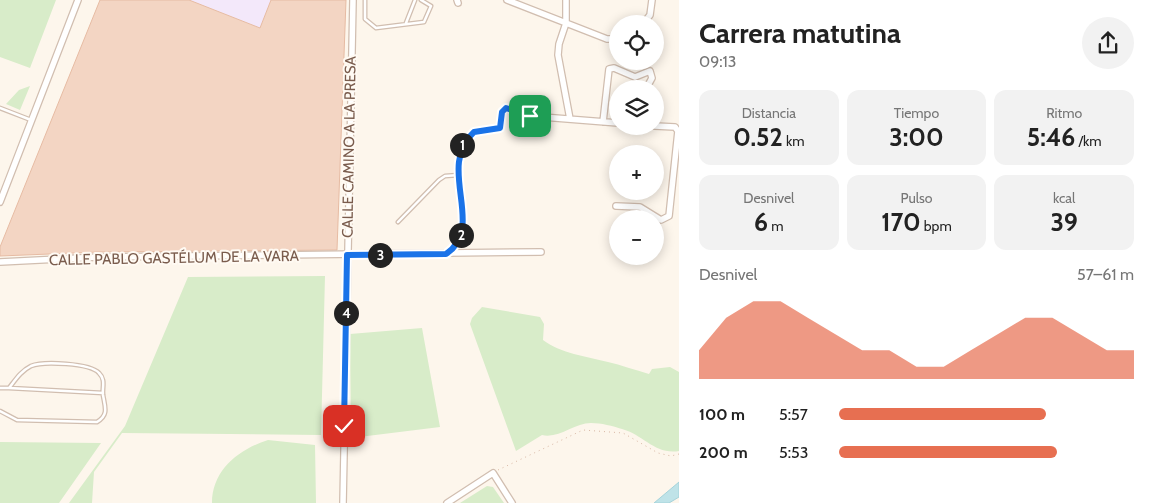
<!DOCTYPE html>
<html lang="es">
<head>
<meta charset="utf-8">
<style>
  body { margin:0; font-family:Cabin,sans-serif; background:#f2f2f2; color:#222; height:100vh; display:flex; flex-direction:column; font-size:19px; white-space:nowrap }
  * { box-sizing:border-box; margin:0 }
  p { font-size:16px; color:#767676 }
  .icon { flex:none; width:28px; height:28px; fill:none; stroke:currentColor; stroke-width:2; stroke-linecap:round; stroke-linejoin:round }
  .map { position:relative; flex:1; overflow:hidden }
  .panel { display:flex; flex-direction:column; background:#fff; width:475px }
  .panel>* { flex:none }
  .buttons { position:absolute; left:609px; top:15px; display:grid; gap:10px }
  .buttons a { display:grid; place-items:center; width:55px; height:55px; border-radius:50%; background:#fff; box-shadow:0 2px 12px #0003; font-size:25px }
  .pin { position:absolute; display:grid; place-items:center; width:42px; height:42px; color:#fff; margin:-21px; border-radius:10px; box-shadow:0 2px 8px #0006 }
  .km { position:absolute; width:25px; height:25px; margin:-12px; border-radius:50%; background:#222; color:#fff; font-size:14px; line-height:25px; text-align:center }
  .round { display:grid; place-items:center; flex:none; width:52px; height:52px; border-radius:26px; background:#f2f2f2 }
  .summary { display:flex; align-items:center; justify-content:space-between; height:85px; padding:0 20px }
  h1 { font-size:28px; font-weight:700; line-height:38px }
  .metrics { display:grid; grid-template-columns:repeat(3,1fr); gap:8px; height:85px; padding:5px 20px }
  .metrics div { display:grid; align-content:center; border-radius:12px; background:#f2f2f2; text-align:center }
  .metrics b { font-size:25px; font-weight:700 }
  .metrics small { font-size:14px; font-weight:400 }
  .metrics p { font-size:14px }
  .chart { height:140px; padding:10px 20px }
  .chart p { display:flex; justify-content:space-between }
  .chart svg { width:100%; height:90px; margin-top:5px; fill:#e76f51; opacity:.7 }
  ul { padding:0 20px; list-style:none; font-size:16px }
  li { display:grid; grid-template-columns:80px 60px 1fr; align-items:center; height:38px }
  li i { height:12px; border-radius:6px; background:#e76f51 }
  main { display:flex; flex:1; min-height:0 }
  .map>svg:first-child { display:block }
</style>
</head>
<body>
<main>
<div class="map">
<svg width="679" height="503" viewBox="0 0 679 503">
  <rect width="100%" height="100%" fill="#fdf6ec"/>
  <!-- education -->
  <path fill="#f3e8fa" d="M189,0H271L260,28Z"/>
  <!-- green -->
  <path fill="#d8ecc9" d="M0,0H56L30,68L0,57Z
    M30,86L20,110L6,104L19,90Z
    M325,276L321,435L122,433L94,472L92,503H69L125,426L188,277Z
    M482,307L540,317L544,324L543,340C562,354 585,356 608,362C621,365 635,370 649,374L652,369L670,367L679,372V451C655,455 644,435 622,429C613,426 601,423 591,423C574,423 559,439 542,435L516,451L470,324L472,318Z
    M422,328L440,427L351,438L350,334Z
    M268,440L315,445L316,503H212C212,470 239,449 268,440Z
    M0,442L101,443L59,503H0Z
    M487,486L493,487L504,503H460Z"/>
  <!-- water -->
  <path fill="#bfe3e8" stroke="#a5d3da" d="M679,482V497L669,503H654Z"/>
  <!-- building -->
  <path fill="#f3d5c3" stroke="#e6bba3" d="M100,0H189L260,28L271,0H346L337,250L99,252L0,256V247Z"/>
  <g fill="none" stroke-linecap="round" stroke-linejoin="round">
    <!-- service casing -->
    <g stroke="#d1beb0" stroke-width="5">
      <path id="service" d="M365,0V19L376,28L424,22L431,6L421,0
        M406,23L415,0
        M0,108L31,120
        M398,222L439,180L445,176L459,175
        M0,388H9C16,379 21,371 31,366C43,361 90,363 99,373C106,380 102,387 103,395C105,407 109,415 97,422L17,420L0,411
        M9,388L103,393"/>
    </g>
    <!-- minor casing -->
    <g stroke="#d1beb0" stroke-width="8">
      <path id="minor" d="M457,0L458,3
        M507,0L607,39H618
        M566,0V23L559,44L558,55L570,119
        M643,24L650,15L652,0
        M603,122L609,69L614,68L635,77L650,71L652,78L646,89
        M0,202L78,0
        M616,206L640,207L661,220L669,216L678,131L675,127L655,126
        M448,252C486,227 436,166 474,132L500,128L502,112L505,109L530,116L618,123
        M0,262L99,257L541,252
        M343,503L353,0
        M447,503L493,473L512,503"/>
    </g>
    <!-- path -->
    <path stroke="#d9b8a5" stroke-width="1" stroke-dasharray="1 4" stroke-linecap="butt" d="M498,470L583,430L623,433L658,453L671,456L679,454"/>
    <!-- service -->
    <use href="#service" stroke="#fff" stroke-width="2.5"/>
    <!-- minor -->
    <use href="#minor" stroke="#fff" stroke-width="5.5"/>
  </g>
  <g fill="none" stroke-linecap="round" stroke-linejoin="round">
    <!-- route casing -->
    <g stroke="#fff" stroke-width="10">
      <path id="route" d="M344,426L347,255L446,254C487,227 435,167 474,132L500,128L502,112L506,108L530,116"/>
    </g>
    <!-- route -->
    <use href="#route" stroke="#1a73e8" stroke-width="6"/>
  </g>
  <g text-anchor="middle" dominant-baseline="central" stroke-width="4" stroke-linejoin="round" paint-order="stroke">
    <!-- street labels -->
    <g font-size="15" fill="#7a5c4d" stroke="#fffaf3">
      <text transform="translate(349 147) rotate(-89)">CALLE CAMINO A LA PRESA</text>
      <text transform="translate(174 258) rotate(-1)">CALLE PABLO GASTÉLUM DE LA VARA</text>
    </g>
  </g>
</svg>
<div class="buttons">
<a><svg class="icon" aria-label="locate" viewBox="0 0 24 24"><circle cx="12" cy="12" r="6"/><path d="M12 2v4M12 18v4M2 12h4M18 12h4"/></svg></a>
<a><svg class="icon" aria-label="layers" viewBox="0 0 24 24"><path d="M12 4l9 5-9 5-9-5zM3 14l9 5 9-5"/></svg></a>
<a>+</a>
<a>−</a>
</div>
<div class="pin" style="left:530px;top:116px;background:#1e9e55"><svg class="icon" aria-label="arrive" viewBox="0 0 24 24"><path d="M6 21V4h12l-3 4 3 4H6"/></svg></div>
<div class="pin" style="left:344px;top:426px;background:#d93025"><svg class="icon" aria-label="check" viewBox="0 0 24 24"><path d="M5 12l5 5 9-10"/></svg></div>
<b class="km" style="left:462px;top:145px">1</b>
<b class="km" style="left:461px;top:235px">2</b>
<b class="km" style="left:380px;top:255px">3</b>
<b class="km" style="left:346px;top:313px">4</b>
</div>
<section class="panel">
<div class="summary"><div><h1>Carrera matutina</h1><p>09:13</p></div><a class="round"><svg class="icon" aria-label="share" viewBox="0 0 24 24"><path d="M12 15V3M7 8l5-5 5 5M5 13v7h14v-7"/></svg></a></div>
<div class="metrics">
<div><p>Distancia</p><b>0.52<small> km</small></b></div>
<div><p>Tiempo</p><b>3:00</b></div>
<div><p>Ritmo</p><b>5:46<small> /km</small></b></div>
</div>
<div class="metrics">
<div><p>Desnivel</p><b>6<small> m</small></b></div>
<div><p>Pulso</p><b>170<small> bpm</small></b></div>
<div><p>kcal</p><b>39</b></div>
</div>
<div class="chart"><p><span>Desnivel</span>57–61 m</p>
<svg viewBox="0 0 160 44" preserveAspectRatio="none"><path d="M0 44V30L10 14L20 6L30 6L40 14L50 22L60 30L70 30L80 38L90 38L100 30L110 22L120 14L130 14L140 22L150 30L160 30V44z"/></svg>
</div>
<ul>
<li><b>100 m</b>5:57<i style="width:70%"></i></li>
<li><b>200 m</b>5:53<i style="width:74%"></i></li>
</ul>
</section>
</main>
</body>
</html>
